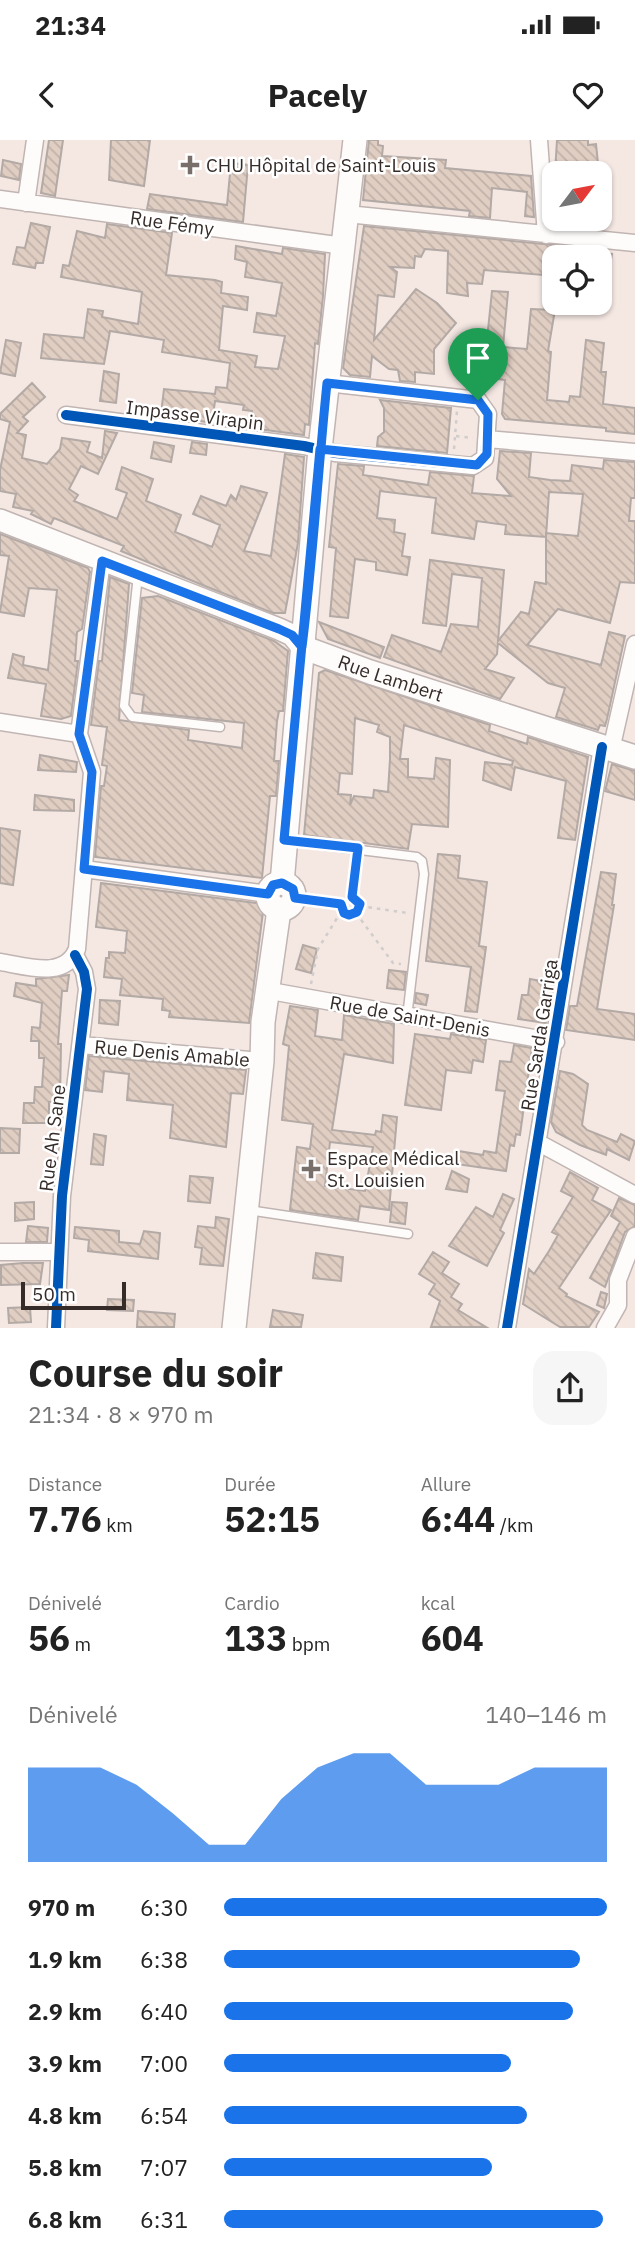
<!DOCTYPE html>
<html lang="fr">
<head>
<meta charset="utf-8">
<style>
  body { margin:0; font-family:"IBM Plex Sans",sans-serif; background:#f6f6f6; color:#222; height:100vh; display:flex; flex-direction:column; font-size:26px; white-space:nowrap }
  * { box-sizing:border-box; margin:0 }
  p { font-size:23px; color:#767676 }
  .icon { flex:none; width:38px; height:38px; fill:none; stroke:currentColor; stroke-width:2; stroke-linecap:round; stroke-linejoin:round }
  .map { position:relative; height:1188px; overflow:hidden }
  .panel { display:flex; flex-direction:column; background:#fff; flex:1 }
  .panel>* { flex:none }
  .needle { width:46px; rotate:58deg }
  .buttons { position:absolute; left:542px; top:21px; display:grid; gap:14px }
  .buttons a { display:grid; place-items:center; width:70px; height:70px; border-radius:14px; background:#fff; box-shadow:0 2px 5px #0004; font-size:35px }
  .scale { position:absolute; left:21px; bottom:18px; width:105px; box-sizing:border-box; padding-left:7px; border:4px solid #352c29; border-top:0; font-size:19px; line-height:24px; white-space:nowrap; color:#352c29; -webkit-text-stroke:5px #fff; paint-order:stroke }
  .pin { position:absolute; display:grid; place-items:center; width:60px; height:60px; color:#fff; margin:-72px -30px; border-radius:50% 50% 50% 0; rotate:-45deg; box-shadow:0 0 7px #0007 }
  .pin .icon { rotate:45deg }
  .round { display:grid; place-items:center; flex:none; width:74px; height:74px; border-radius:21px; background:#f6f6f6 }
  .headline { display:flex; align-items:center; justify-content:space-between; height:119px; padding:0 28px }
  h1 { font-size:38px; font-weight:700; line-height:52px }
  .metrics { display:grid; grid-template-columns:repeat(3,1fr); gap:10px; height:119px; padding:7px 28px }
  .metrics div { display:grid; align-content:center }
  .metrics b { font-size:35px; font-weight:700 }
  .metrics small { font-size:19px; font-weight:400 }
  .metrics p { font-size:19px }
  .chart { height:196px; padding:14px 28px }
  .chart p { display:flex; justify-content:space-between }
  .chart svg { width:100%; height:126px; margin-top:7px; fill:#1a73e8; opacity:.7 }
  ul { padding:0 28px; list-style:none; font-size:23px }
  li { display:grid; grid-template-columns:112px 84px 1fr; align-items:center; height:52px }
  li i { height:18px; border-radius:9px; background:#1a73e8 }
  .status { display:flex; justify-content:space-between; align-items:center; height:49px; padding:0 35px; background:#fff; direction:ltr }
  .status svg { height:19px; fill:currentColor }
  header { display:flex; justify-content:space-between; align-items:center; height:91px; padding:0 28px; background:#fff; font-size:32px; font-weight:700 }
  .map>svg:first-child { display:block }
</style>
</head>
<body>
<div class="status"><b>21:34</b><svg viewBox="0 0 49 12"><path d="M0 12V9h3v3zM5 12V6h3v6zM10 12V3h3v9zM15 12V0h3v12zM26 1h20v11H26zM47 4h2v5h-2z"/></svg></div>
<header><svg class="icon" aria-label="back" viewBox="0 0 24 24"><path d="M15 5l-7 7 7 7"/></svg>Pacely<svg class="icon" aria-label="heart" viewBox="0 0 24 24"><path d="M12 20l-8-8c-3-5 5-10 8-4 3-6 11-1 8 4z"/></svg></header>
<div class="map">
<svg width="635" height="1188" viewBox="0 0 635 1188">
  <defs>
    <pattern id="building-back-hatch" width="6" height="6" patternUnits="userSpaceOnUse" patternTransform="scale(1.75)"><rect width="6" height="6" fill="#e0cec3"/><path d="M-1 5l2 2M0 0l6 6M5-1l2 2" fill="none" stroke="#c1b1a8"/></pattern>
  </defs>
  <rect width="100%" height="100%" fill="#f5e8e3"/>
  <!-- building -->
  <path fill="url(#building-back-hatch)" stroke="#b3a9a5" stroke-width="2" fill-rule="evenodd" d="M49,0H63L55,56L41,53Z
    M111,0H150L144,46L109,40Z
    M369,0H378V5L383,6L382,16L446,20L445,28L531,36L534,77L525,76L527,52L492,48L490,78L469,76L470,71L363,60Z
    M557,0H588V5L596,4L599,33H555Z
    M3,20L21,24L19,40L1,36Z
    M231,23L248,25L243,82L147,69L150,54L227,65Z
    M31,83L50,87L43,123H36L35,128L13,124L17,107L25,108Z
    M107,84L172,93L166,135L215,140L222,142L221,153L248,157L247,170L223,166L219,210L257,216L255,227L278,229L285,196L254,192L257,173L276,176L282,143L245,137L247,122L235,119L236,106L282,114L283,108L325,114L323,156L318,204L315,203L309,285L305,284L304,295L250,288L252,271L243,270L244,265L215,261L212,283L161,274L164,249L215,254L216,247L227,248L230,223L162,212L164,200L110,191L104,224L41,218L44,194L84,198L88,169L103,171L102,177L138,184L142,152L61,137L63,125L69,126L77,91L105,98Z
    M364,86L604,110L603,113L612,114L607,147L600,146V117H555V136L484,130L482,144L467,143L468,156L447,153L448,111L425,109L421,117L415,116L414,128L390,127L397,132L394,157L378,155L374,200L416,149L437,163L456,183L434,209V234L415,232V242L400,241L398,230L389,229L372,216L370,237L350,235L343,228Z
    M492,151L508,152L503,207L527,209L531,169L555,170L548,211L551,212L547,260L569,262L570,256L580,257L586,200L604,203L601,232H606L603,264L635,268V294L606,291V288L505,279L502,274L505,240L467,235L470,207L486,209Z
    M6,200L21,203L15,236L0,233Z
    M104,231L119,234L116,263L100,261Z
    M32,243L45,257L23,277L28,281L17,293L26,295L22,318L47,324L60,309L62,298L90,302L87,312L102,318L105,291L117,293L98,334L81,326L69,349L78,355L74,361L117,379L127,353L116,349L122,327L153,339L146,361L181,375L175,392L212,407L220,385L193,374L201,356L226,366L231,355L236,360L241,346L267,353L244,411L271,416L285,314L304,317L298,403L285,473H273L205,446L121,411L124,406L54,378L51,384L31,374L33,371L13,367L16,354L0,351V330L10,282L0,279V274Z
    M380,260L451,268L447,313L377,306L378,297L384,292V268Z
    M154,302L174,306L171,322L151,318Z
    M192,302L207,304L206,315L190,313Z
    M500,311L531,313L529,337L550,340L570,341L572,325L603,329L604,320L635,322V358H631L629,381H635V443L620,442L610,483L558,469L527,505L601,525L609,492L625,496L607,579L605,586L600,585L598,590L556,577L565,548L548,543L498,503L497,514L485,529L514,538L500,559L384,517L392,495L441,512L451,484L478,487L482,438L452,434L446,486L423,483L430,420L504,430L498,501L521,472L529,474L535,442L546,444V393L578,396L583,354L549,352L546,397L505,394L506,385L477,381L474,399L432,393L436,358L380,351L377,378L395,380L394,392L405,394L402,416L410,417L407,435L376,430V422L355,419L348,478L330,476L336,408L329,407L338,324L364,326L363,335L428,345L430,332L474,336L472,353L511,356L497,339Z
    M0,394L88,428L90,432L82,489L77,492L75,521H78L71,576L61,579L41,576L46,544L8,538L13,514L24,517L23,525L48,530L57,450L29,448L24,476L0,472L9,416L0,415Z
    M110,437L129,444L119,580L189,590L188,600L242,608L244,583L142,572L144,555L132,553L142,458L158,456L274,501L288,511L283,571H279L277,581L274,621H279L276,656H270L262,738L95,717L101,646H104L107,626L102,625L107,587L91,585L99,521H102Z
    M319,482L384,507L380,518L328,499Z
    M325,530L490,585L489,591L527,604L528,597L588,617L575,700L558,698L566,641L515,627L511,650L483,640L485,622L512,625L513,621L404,585L400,619H408V637L434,639L436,618L450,620L448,687L412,684L408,709L304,695L319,533ZM355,578L379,585L377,592L390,597V619L388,652L374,650L373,658L354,656L350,665L351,655L338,654L340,633L352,634Z
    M40,615L77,622L76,632L38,630Z
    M612,624L635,631V660L605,651Z
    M35,655L74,660V671L34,670Z
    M0,688L20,691L13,745L0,743Z
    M438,714L460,716L458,738L487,742L479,806L486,807L477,872L465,871L471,827L426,821Z
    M601,732L616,734L612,765H614L597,869L635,874V900L566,890L570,866H577Z
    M101,743L264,764L249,883L169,877L170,871L162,870L163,859L120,855L122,839L104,837L106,818H109V812L125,813L127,791L96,787Z
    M303,805L317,809L311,833L296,829Z
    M389,830L406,832L404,850L387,848Z
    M69,835L67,851H62L58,904H61L60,960L49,962V983H23L24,963H34L35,947H42L44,918H39V901H31L32,887L40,888L42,863L14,856L16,843L36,846V839Z
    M530,839L547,842L542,871L548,872L546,883L518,879L522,855H528Z
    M416,853L428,855L426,865L415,863Z
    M100,860L120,861L118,885L99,883Z
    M290,866L318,870L315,896L342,900L344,875L394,884L393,923L344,914L332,990L375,995L376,991L381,992L383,975L397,977L389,1070L360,1066L358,1080L290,1070L297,1007L310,1009L313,984L282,980L289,906L283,904ZM330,1002L373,1007L365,1051L325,1046Z
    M415,894L450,899L451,894L486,900L483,922L473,920L471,933L446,930L441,970L405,965Z
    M514,905L532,908L520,995L516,994L514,1006L510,1005L506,1031L456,1024L458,1011L483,1015L484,1011L496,1013L505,951L496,950L500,921L511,922Z
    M89,916L246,930L243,954L231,953L226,1007L170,998L173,965L127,960L129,934L104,931L102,952L85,950Z
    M560,931L573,934L588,944L582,985L587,990L617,1002L621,994L635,1001L629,1020L607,1009L606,1015L580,1005L556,992L551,982Z
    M0,988L20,989L19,1013H0Z
    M94,994L106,996L103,1025L91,1024Z
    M452,1031L469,1039L467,1052L446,1049Z
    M570,1032L598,1048L592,1060L611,1070L559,1148L567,1154L566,1156L599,1172L589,1187H560L523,1164L529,1129L534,1134L549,1111L558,1095L552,1092L573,1057L561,1051Z
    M190,1036L213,1038L210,1063L188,1061Z
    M503,1054L514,1059L500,1090L504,1093L487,1126L449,1106L476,1067L493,1077Z
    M619,1058L635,1065V1086L625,1092L605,1147L590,1138L620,1082L611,1076Z
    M34,1062V1079L15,1081V1063Z
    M392,1062L407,1063L405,1084L390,1082Z
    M216,1077L229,1079L223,1126L200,1124L202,1108L195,1107L198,1086L215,1088Z
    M28,1086L48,1088L47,1102H26Z
    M75,1087L119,1091V1102L140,1104L144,1091L160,1093L158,1119L88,1111L89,1100L74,1098Z
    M433,1112L449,1122L442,1133L459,1144L451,1157L462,1164L458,1170L486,1187H431L440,1161L429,1154L435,1144L419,1134Z
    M316,1113L343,1117L341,1141L313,1138Z
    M23,1123H43L40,1144L1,1145V1125Z
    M601,1152L607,1154L604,1168L597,1165Z
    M108,1159L134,1160L133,1171L107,1170Z
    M30,1167L31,1182L9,1183L8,1168Z
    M273,1170L303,1175L301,1187H270Z
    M138,1171L175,1174L174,1187H137Z"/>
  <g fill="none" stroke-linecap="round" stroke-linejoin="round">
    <!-- service casing -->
    <g stroke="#c0b5b2" stroke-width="11">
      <path id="service" d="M138,435L124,566L132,577L220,587
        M287,701L417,717L422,721L424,734L407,877
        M248,1070L408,1094"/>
    </g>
    <!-- minor casing -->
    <g stroke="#c0b5b2" stroke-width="19">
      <path id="minor" d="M539,0L546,95
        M0,59L344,106
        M26,63L35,0
        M347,74L635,103
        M66,275L304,306L335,313L473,326L485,318L488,274L478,260L327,243
        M487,299L635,312
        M0,582L79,594
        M79,594L102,421
        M611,610L635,504
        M84,729L268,754
        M0,822C26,826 65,840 77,809L92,632L79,594
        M269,843L276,852L556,902
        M81,905L262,921
        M539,1003L635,1055
        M0,1112H58
        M56,1188L62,1056L87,849L84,832L75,815
        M507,1188L602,607
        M605,1188L618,1165V1140L635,1096"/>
    </g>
    <!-- tertiary casing -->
    <g stroke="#c0b5b2" stroke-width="24">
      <path id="tertiary" d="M0,380L279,489L292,495L302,507"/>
    </g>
    <!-- secondary casing -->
    <g stroke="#c0b5b2" stroke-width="26">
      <g id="secondary">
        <path id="s1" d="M302,507L370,532L635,617"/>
        <circle cx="281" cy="756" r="13"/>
        <path d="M282,743L320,309L355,0"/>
        <path d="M234,1188L262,921L263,882L279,770"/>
      </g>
    </g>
    <!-- path -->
    <path stroke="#d0cdcb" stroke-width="2.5" stroke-dasharray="3.5 5" stroke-linecap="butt" d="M456,296L473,298
      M454,309L457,271
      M352,757L357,718
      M295,758L340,764
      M360,766L408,773
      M356,773L393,823L401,824
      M311,844L318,809L342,770V761L350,756L358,761L360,767L355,774L349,775L342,770"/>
    <!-- service -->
    <use href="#service" stroke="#fefcfb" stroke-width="8"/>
    <!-- minor -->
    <use href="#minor" stroke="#fefcfb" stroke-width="16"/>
    <!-- tertiary -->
    <use href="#tertiary" stroke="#fefcfb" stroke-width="21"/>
    <!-- secondary -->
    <use href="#secondary" stroke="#fefcfb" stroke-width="23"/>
    <!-- cycleway casing -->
    <g stroke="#fff" stroke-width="15">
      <path id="cycleway" d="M66,275L304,306L335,313L473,326L485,318L488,274L478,260L327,243
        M56,1188L62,1056L87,849L84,832L75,815
        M507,1188L602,607"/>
    </g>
    <!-- cycleway -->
    <use href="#cycleway" stroke="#0057b8" stroke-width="10"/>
  </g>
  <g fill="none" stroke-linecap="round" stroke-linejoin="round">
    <!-- route casing -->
    <g stroke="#fff" stroke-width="14">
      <path id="route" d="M478,260L327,243C318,331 313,419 302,507L292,495L279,489L102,421L79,594L92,632L84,729L268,754L273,745L282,743L293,749L295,758L341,764L344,773L349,775L357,772L360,764L352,757L358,708L284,700C296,570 309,440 320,309L477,325L487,314L488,274L478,260"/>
    </g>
    <!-- route -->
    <use href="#route" stroke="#1a73e8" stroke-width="9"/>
  </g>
  <!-- markers -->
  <g fill="#786e6a" stroke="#fff" stroke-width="2.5">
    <path d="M186.5 14.5h7v7h7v7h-7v7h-7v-7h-7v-7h7z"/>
    <path d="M307.5 1018.5h7v7h7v7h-7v7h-7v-7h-7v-7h7z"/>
  </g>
  <g text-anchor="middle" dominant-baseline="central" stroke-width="5" stroke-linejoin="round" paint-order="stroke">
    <!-- poi labels -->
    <g font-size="19" fill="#352c29" stroke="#fff" text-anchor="start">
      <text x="206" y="25">CHU Hôpital de Saint-Louis</text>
      <text x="327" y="1018">Espace Médical<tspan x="327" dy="22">St. Louisien</tspan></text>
    </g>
    <!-- street labels -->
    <g font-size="19" fill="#352c29" stroke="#fff">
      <text transform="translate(172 83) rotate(8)">Rue Fémy</text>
      <text transform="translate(195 275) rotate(7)">Impasse Virapin</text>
      <text stroke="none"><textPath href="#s1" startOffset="94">Rue Lambert</textPath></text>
      <text transform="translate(410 876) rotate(10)">Rue de Saint-Denis</text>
      <text transform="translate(539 895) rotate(-81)">Rue Sarda Garriga</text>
      <text transform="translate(172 913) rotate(5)">Rue Denis Amable</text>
      <text transform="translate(52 998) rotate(-83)">Rue Ah Sane</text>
    </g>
  </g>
</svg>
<div class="buttons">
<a><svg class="needle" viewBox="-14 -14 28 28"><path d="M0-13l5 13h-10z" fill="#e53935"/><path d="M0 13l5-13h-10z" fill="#767676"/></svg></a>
<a><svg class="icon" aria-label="locate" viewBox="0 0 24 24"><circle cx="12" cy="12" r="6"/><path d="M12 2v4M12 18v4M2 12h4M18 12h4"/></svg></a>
</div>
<div class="scale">50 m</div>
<div class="pin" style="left:478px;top:260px;background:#1e9e55"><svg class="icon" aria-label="arrive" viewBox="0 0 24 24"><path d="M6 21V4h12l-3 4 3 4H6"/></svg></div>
</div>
<section class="panel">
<div class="headline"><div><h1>Course du soir</h1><p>21:34 · 8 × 970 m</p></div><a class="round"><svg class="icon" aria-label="share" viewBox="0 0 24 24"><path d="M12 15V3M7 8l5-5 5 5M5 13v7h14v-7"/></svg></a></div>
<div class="metrics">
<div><p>Distance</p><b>7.76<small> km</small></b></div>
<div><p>Durée</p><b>52:15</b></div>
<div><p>Allure</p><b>6:44<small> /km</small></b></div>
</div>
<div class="metrics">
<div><p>Dénivelé</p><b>56<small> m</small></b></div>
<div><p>Cardio</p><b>133<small> bpm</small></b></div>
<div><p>kcal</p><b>604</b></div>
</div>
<div class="chart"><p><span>Dénivelé</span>140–146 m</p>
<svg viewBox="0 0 160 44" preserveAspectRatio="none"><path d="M0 44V11L10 11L20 11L30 17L40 27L50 38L60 38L70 22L80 11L90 6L100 6L110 17L120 17L130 17L140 11L150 11L160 11V44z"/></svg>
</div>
<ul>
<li><b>970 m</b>6:30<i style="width:100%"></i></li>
<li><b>1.9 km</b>6:38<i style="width:93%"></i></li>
<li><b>2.9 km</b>6:40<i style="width:91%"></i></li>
<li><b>3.9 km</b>7:00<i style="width:75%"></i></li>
<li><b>4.8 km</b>6:54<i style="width:79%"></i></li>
<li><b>5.8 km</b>7:07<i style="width:70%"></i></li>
<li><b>6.8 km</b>6:31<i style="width:99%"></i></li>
</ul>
</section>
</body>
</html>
